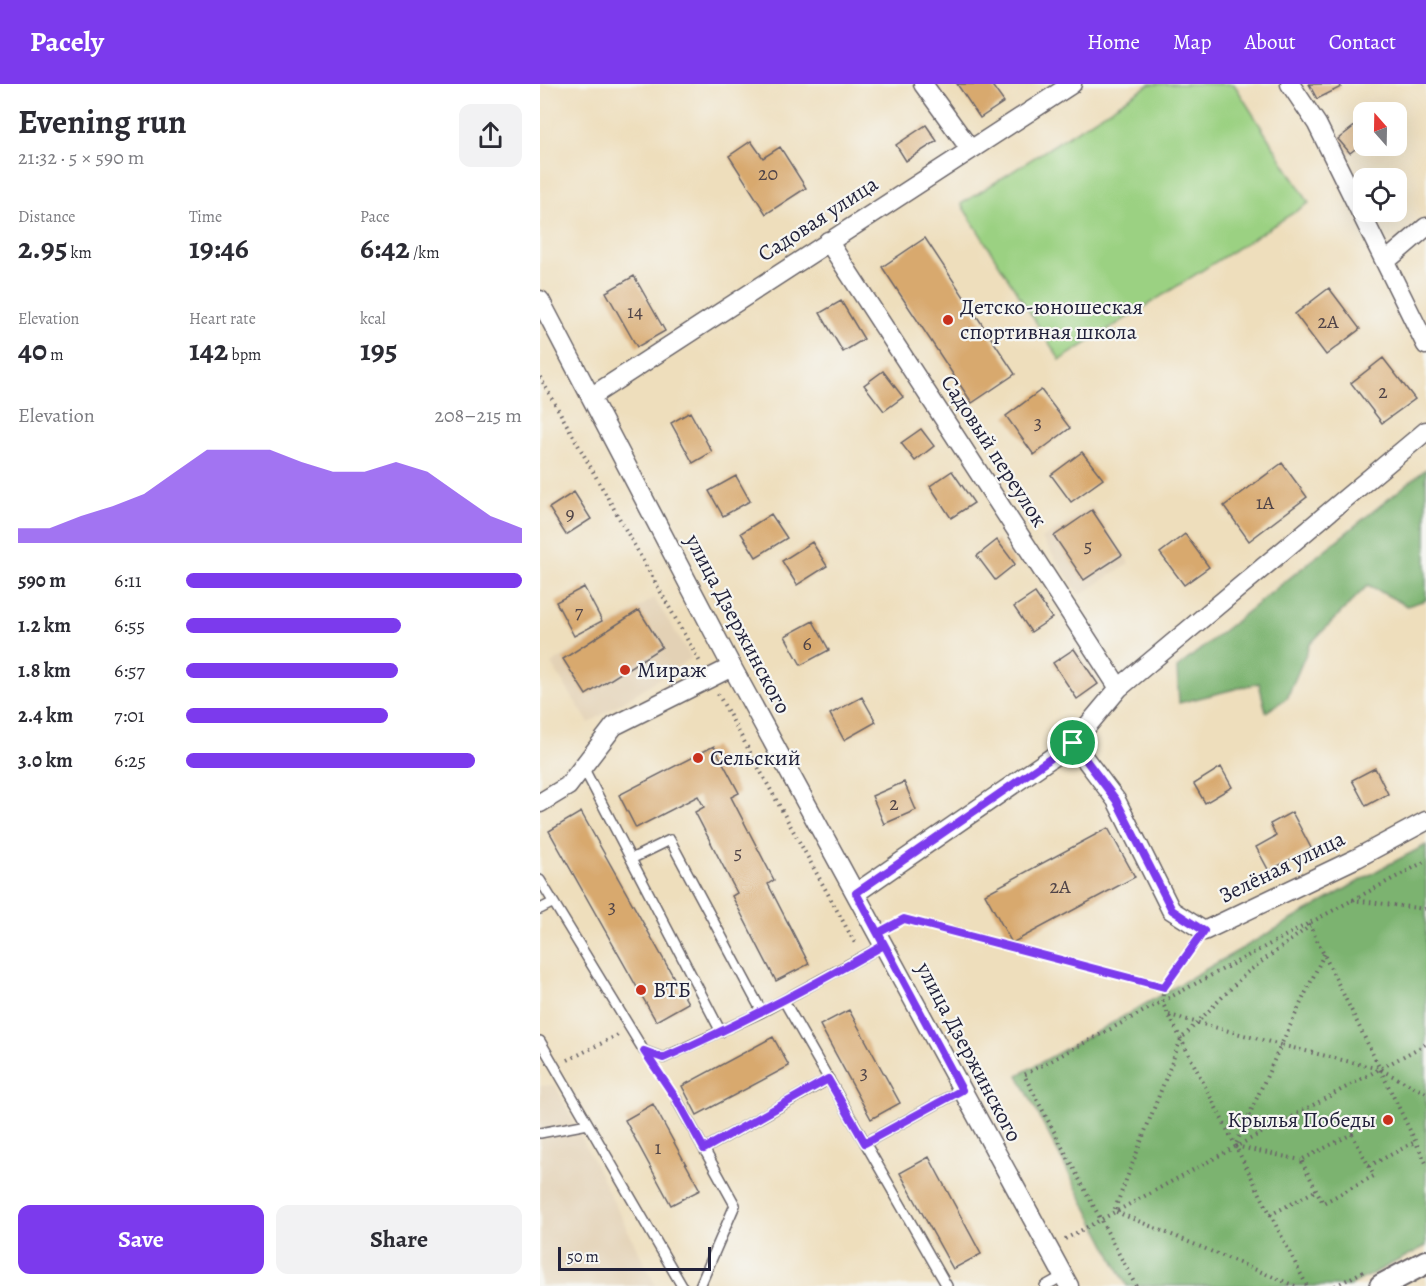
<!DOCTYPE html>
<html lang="en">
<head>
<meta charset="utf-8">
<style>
  body { margin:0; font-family:Alegreya,serif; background:#f2f2f3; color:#2b2b33; height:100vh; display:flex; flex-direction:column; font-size:22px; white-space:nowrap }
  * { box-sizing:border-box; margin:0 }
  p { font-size:20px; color:#7c7c81 }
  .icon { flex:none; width:33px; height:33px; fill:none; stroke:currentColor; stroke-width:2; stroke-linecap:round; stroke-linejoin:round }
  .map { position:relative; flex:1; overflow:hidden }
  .details { display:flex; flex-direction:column; background:#fff; width:540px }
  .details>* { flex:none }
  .needle { width:39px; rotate:340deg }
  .buttons { position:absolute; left:813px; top:18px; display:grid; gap:12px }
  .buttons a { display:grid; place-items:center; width:54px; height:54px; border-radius:12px; background:#fff; box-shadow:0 6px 24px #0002; font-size:30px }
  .scale { position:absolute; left:18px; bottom:15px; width:153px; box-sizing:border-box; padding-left:6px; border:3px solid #22223b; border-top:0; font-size:16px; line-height:21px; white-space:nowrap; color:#22223b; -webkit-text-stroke:4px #f6f6f2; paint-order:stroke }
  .pin { position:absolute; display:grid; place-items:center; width:51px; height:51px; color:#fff; margin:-26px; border:3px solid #fff; border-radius:50%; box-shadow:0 2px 6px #0007 }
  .round { display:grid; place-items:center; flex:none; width:63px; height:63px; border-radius:12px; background:#f2f2f3 }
  .summary { display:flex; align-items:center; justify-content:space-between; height:102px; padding:0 18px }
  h1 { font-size:33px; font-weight:700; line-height:45px }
  .figures { display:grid; grid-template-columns:repeat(3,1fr); gap:9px; height:102px; padding:6px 18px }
  .figures div { display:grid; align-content:center }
  .figures b { font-size:30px; font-weight:700 }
  .figures small { font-size:16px; font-weight:400 }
  .figures p { font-size:16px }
  .chart { height:168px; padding:12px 18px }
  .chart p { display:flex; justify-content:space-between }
  .chart svg { width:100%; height:108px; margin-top:6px; fill:#7c3aed; opacity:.7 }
  .action { display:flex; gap:12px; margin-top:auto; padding:12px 18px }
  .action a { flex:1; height:69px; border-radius:12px; background:#7c3aed; color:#fff; font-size:24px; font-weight:700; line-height:69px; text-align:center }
  .action a+a { background:#f2f2f3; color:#2b2b33 }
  ul { padding:0 18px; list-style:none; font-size:20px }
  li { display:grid; grid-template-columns:96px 72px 1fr; align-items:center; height:45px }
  li i { height:15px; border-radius:8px; background:#7c3aed }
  header { display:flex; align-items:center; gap:36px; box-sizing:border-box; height:84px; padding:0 30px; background:#7c3aed; color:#fff }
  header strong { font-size:28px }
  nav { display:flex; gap:33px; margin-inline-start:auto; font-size:21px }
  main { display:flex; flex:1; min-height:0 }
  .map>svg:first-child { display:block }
</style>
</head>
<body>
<header>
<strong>Pacely</strong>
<nav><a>Home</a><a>Map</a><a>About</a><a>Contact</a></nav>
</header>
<main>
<section class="details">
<div class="summary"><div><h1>Evening run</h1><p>21:32 · 5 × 590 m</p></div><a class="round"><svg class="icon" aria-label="share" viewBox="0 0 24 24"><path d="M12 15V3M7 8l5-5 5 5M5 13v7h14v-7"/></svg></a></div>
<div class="figures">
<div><p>Distance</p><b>2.95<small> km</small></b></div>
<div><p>Time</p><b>19:46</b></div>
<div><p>Pace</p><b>6:42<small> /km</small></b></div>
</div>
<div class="figures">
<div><p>Elevation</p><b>40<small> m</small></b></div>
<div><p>Heart rate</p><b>142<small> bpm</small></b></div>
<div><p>kcal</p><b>195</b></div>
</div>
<div class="chart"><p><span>Elevation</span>208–215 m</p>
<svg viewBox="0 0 160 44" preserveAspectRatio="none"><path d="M0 44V38L10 38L20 33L30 29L40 24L50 15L60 6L70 6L80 6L90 11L100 15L110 15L120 11L130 15L140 24L150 33L160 38V44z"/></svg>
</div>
<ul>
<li><b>590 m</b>6:11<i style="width:100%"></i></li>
<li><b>1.2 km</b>6:55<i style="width:64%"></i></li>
<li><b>1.8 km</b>6:57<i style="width:63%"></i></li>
<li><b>2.4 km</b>7:01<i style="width:60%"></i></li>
<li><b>3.0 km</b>6:25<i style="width:86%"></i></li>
</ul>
<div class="action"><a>Save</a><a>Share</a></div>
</section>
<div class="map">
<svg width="886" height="1202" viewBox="0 0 886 1202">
  <rect width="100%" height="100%" fill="#f6f6f2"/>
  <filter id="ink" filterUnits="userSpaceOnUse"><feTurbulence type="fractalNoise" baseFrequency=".0167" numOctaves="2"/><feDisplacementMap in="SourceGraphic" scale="12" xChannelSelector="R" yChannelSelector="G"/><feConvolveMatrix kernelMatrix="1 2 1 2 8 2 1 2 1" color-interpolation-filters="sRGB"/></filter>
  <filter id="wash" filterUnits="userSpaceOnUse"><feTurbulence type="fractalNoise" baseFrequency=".008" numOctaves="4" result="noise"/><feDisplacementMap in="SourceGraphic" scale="24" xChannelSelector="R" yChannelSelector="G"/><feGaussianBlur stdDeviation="1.35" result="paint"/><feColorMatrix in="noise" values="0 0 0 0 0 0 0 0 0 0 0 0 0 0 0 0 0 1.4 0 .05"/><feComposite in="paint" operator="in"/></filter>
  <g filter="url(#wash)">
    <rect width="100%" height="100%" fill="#eedebc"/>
    <!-- built -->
    <path fill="#e3d1b5" d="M552,422L589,479L540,511L502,455Z
      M114,514L152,574L49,639L11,580Z
      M15,1001L116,1202H0V1002Z"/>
    <!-- green -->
    <path fill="#9bd182" stroke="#5e7a5e" stroke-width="1.5" d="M610,0H694L769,119L520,276L421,120Z"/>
    <!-- forest -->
    <path fill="#7cb370" stroke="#4f6a56" stroke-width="1.5" d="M886,385V516L867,522L828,501L770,560L747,614L726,628L719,599L639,619L637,584Z
      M886,761V1162L809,1202H587L478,991L560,946L840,785Z"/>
    <g id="blocks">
      <!-- building -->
      <path fill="#d8a96e" d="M417,0H451L464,18L440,34Z
        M769,0H799L801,3L777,15Z
        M821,37L824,40V58L810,69L798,55Z
        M386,41L397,57L366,77L356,61Z
        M211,57L223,74L240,63L266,104L226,130L189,72Z
        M856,102L867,114L856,123Z
        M385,154L475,290L432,319L342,183Z
        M94,192L125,247L97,263L66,208Z
        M789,204L820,245L786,271L755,230Z
        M301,217L324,255L303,268L280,229Z
        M843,274L875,315L842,339L811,299Z
        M343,287L363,313L344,327L324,301Z
        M501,306L530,344L494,371L466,332Z
        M150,328L172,368L153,379L131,339Z
        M381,345L394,362L375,377L361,359Z
        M542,368L563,395L531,418L511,391Z
        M742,379L767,413L709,457L684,422Z
        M412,387L434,419L411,434L390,402Z
        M196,392L210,417L183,432L169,407Z
        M34,408L51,435L26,451L9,424Z
        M552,426L582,471L544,496L514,452Z
        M231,430L247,454L216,473L201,449Z
        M645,450L669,483L644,501L620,469Z
        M457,456L475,480L455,496L437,472Z
        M272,458L287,482L257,501L242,477Z
        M44,503L62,537L34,552L16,518Z
        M495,509L512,534L491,548L474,523Z
        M99,526L122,563L46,611L23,575Z
        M273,537L289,566L261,581L245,552Z
        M534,565L558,600L537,615L513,579Z
        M322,613L336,638L304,656L290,630Z
        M174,662L199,709L191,713L234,796L228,800L269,880L236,897L192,812L197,809L155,728L164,723L158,712L96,744L79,711Z
        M681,683L692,703L665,719L654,700Z
        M835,684L848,710L826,722L812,696Z
        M364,698L376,726L344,740L332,712Z
        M41,728L148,919L116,937L9,747Z
        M752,728L771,764L729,787L716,763L736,752L730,740Z
        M568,744L595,793L472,859L445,810Z
        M309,926L360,1019L331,1035L280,941Z
        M233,953L249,982L157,1031L142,1002Z
        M113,1020L160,1106L131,1121L85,1036Z
        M389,1073L441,1170L413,1185L360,1089Z"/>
    </g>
  </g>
  <g filter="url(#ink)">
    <use href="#blocks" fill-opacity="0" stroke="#696468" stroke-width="1.5"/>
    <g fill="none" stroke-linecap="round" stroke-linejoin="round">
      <!-- service casing -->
      <g stroke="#696468" stroke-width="12">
        <path id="service" d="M43,683L181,948
          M91,775L130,756L222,928
          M0,796L104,967L123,974L222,928L344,861
          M0,825L12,819
          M244,917L407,1202
          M0,957L142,1202
          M137,1016L164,1065
          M0,1049L48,1040
          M325,1059L422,1006
          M160,1202L195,1121L164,1065L289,995
          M505,1202L523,1192"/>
      </g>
      <!-- minor casing -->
      <g stroke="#696468" stroke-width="21">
        <path id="minor" d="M383,0L430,65
          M750,0L777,40L886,261
          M288,157L579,604
          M845,178L886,143
          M0,216L192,583L529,1202
          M52,312L532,0
          M533,659L576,716L631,826L664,847L817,774L886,737
          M0,719L28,702L74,642L192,583
          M316,809L533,659L579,604L886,347"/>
      </g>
      <!-- tertiary casing -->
      <g stroke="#696468" stroke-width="26">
        <path id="tertiary" d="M841,1202L886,1178"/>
      </g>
      <!-- path -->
      <path stroke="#696468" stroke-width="4" stroke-dasharray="1.5 4.5" stroke-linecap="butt" d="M0,293L161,580
        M178,610L316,861
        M812,816L886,825
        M769,840L886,1079
        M353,841L364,835L624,903
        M654,860L624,903L622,918L767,1202
        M784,870L741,961L839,985L886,1009
        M629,931L741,961L695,1062L761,1076
        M28,976L80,950
        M117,987L130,1005
        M812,1050L834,1092L783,1119L761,1076Z
        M829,1082L875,1058
        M730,1131L777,1106
        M525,1155L886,960
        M596,1202L484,991L886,777
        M755,1202L574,1127L641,955L705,890L770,842
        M795,1202L826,1186"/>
      <!-- service -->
      <use href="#service" stroke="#fff" stroke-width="9"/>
      <!-- minor -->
      <use href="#minor" stroke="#fff" stroke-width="18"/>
      <!-- tertiary -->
      <use href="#tertiary" stroke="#fff" stroke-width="22"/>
    </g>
  </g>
  <g fill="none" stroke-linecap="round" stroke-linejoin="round" filter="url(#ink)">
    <!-- route casing -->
    <g stroke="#fff" stroke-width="12">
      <path id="route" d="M533,659L316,809L344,861C272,902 199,941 123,974L104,967L137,1016L164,1065L288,995L325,1059L422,1006L338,849L364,835L624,903L664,847L632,826L576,716L533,659"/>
    </g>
    <!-- route -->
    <use href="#route" stroke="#7c3aed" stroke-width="8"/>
  </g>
  <!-- markers -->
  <g fill="#c8321e" stroke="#f6f6f2" stroke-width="2">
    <circle cx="408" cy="236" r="6"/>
    <circle cx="85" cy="586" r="6"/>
    <circle cx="158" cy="674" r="6"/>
    <circle cx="101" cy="906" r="6"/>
    <circle cx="848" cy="1036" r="6"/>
  </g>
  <g text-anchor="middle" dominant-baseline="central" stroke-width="4.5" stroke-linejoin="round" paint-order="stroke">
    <!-- number labels -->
    <g font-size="20" fill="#504448">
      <text x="228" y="89">20</text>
      <text x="95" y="227">14</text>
      <text x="788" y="237">2А</text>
      <text x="843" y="307">2</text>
      <text x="498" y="338">3</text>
      <text x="725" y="418">1А</text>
      <text x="30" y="429">9</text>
      <text x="548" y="461">5</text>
      <text x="39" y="527">7</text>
      <text x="267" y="559">6</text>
      <text x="354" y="719">2</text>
      <text x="198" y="768">5</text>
      <text x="520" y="802">2А</text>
      <text x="72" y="822">3</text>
      <text x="324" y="988">3</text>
      <text x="118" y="1063">1</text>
    </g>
    <!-- street labels -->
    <g font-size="22" fill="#22223b" stroke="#f6f6f2">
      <text transform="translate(278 135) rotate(-33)">Садовая улица</text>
      <text transform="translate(454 367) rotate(57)">Садовый переулок</text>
      <text transform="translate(198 540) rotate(62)">улица Дзержинского</text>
      <text transform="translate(742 783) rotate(-26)">Зелёная улица</text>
      <text transform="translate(429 968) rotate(62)">улица Дзержинского</text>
    </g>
    <!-- poi labels -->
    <g font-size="22" fill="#22223b" stroke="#f6f6f2" text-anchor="start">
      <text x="420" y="223">Детско-юношеская<tspan x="420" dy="25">спортивная школа</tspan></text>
      <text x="97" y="586">Мираж</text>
      <text x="170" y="674">Сельский</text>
      <text x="113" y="906">ВТБ</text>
      <text x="836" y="1036" text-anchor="end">Крылья Победы</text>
    </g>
  </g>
</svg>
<div class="buttons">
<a><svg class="needle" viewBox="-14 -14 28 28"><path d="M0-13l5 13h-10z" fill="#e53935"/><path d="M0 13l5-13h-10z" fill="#7c7c81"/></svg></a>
<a><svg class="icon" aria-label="locate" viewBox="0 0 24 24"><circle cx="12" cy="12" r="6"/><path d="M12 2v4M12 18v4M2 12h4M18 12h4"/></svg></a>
</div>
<div class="scale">50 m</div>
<div class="pin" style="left:533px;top:659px;background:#1e9e55"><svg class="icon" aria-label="arrive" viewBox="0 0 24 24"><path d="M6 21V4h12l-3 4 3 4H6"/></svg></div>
</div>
</main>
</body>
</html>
